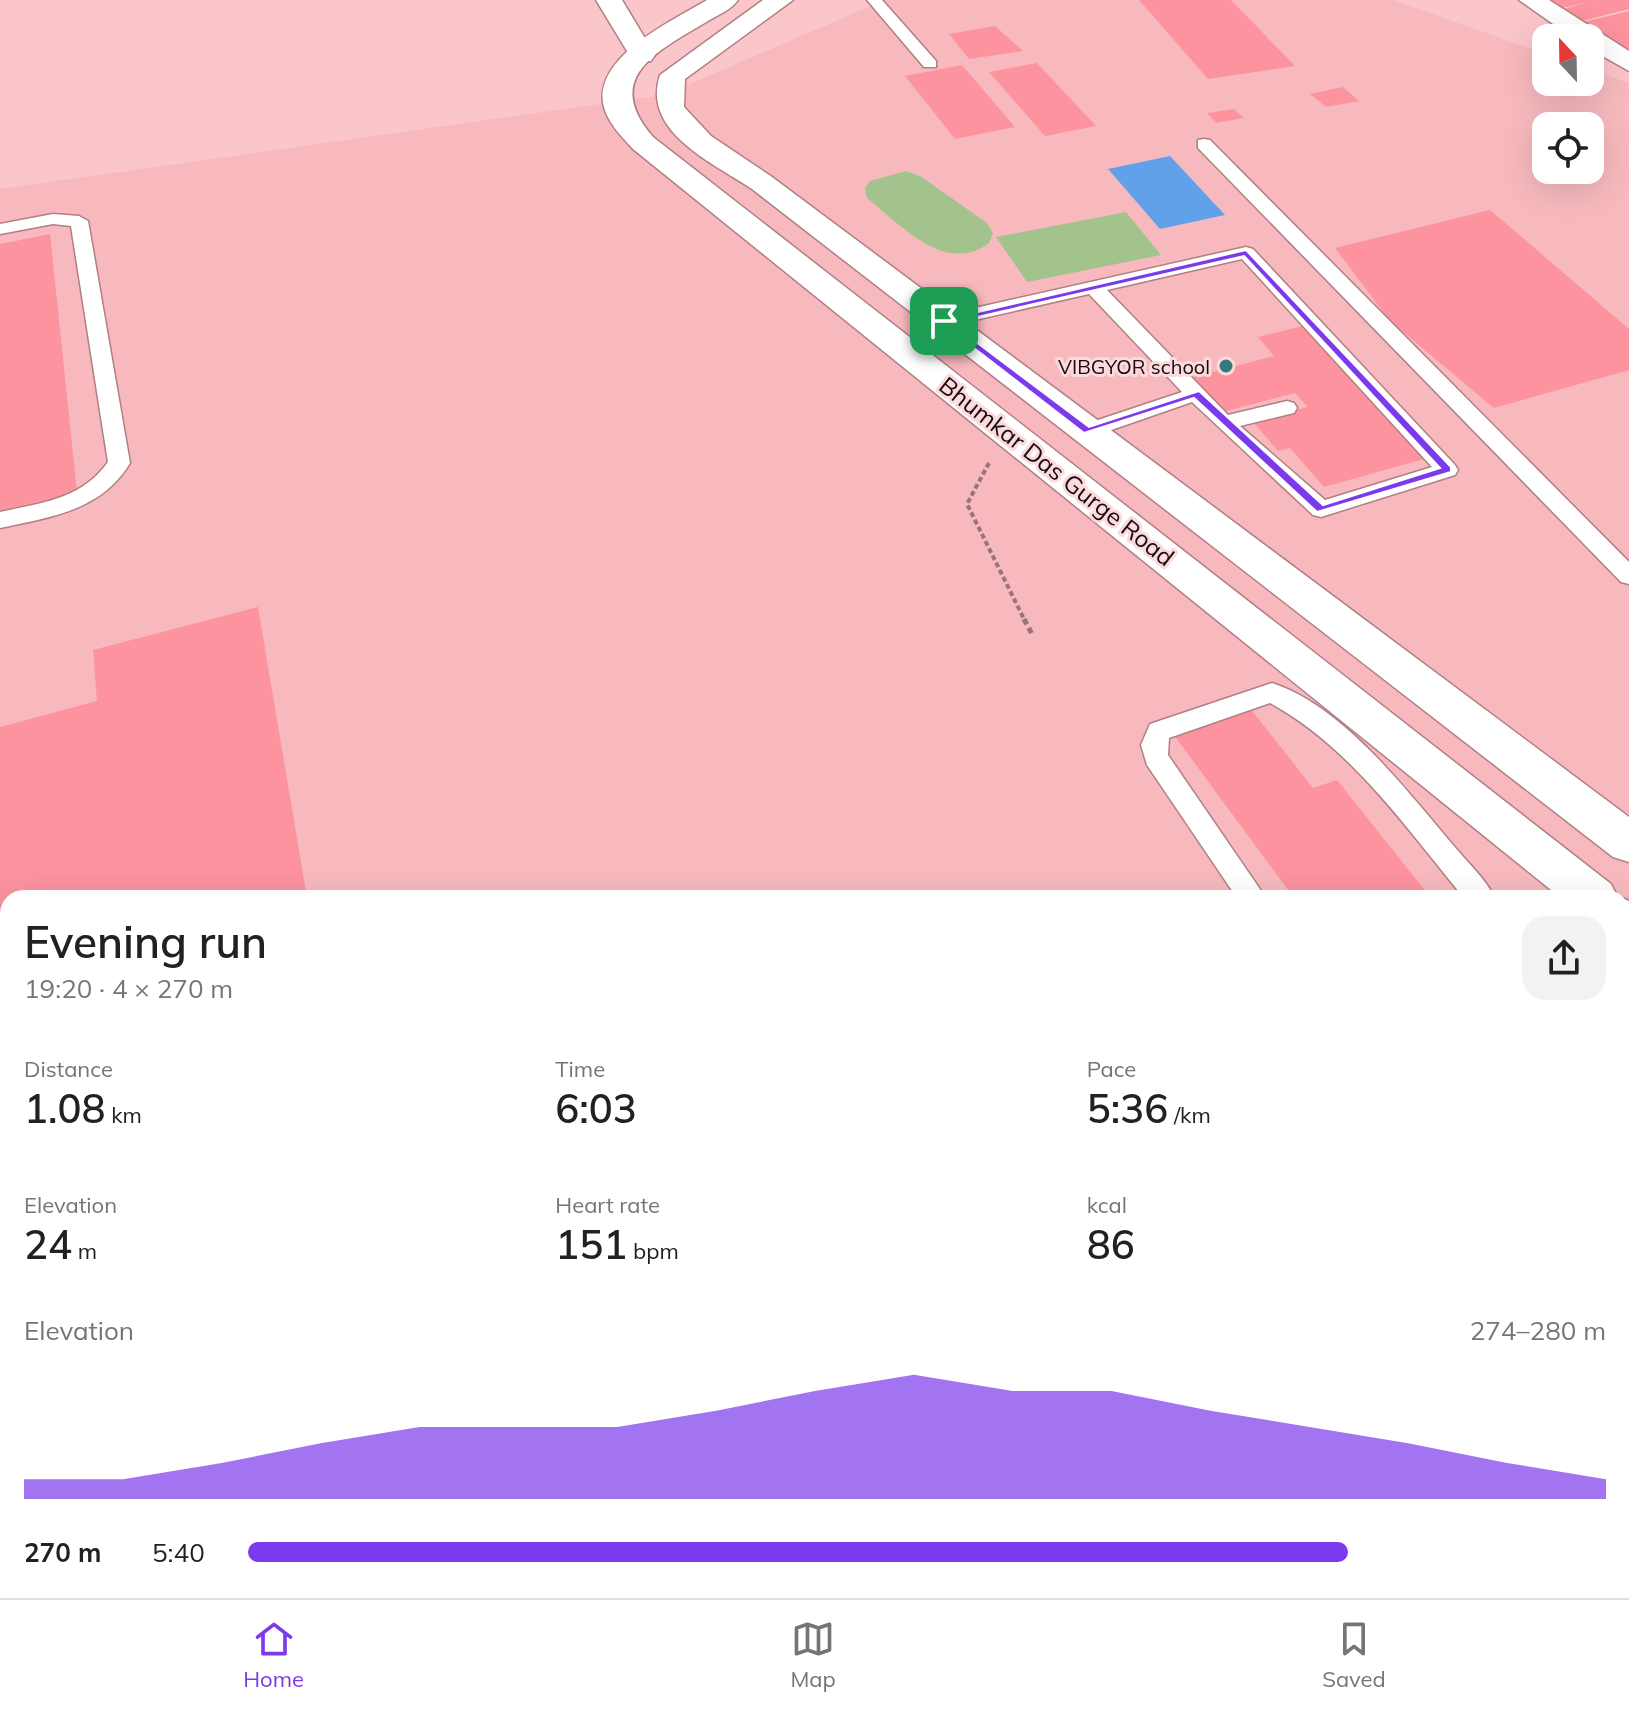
<!DOCTYPE html>
<html lang="en">
<head>
<meta charset="utf-8">
<style>
  body { margin:0; font-family:Mulish,sans-serif; background:#f2f2f2; color:#202124; height:100vh; display:flex; flex-direction:column; font-size:30px; white-space:nowrap }
  * { box-sizing:border-box; margin:0 }
  p { font-size:26px; color:#757577 }
  .icon { flex:none; width:44px; height:44px; fill:none; stroke:currentColor; stroke-width:2; stroke-linecap:round; stroke-linejoin:round }
  .map { position:relative; flex:1; overflow:hidden }
  .panel { position:absolute; left:0px; top:890px; width:1630px; height:708px; display:flex; flex-direction:column; background:#fff; border-radius:24px 24px 0 0; box-shadow:0 8px 32px #0002 }
  .panel>* { flex:none }
  .needle { width:52px; rotate:338deg }
  .buttons { position:absolute; left:1532px; top:24px; display:grid; gap:16px }
  .buttons a { display:grid; place-items:center; width:72px; height:72px; border-radius:16px; background:#fff; box-shadow:0 8px 32px #0002; font-size:40px }
  .pin { position:absolute; display:grid; place-items:center; width:68px; height:68px; color:#fff; margin:-34px; border-radius:16px; box-shadow:0 4px 12px #0006 }
  .round { display:grid; place-items:center; flex:none; width:84px; height:84px; border-radius:24px; background:#f2f2f2 }
  .overview { display:flex; align-items:center; justify-content:space-between; height:136px; padding:0 24px }
  h1 { font-size:44px; font-weight:600; line-height:60px }
  .metrics { display:grid; grid-template-columns:repeat(3,1fr); gap:12px; height:136px; padding:8px 24px }
  .metrics div { display:grid; align-content:center }
  .metrics b { font-size:40px; font-weight:600 }
  .metrics small { font-size:22px; font-weight:400 }
  .metrics p { font-size:22px }
  .chart { height:224px; padding:16px 24px }
  .chart p { display:flex; justify-content:space-between }
  .chart svg { width:100%; height:144px; margin-top:8px; fill:#7c3aed; opacity:.7 }
  ul { padding:0 24px; list-style:none; font-size:26px }
  li { display:grid; grid-template-columns:128px 96px 1fr; align-items:center; height:60px }
  li i { height:20px; border-radius:10px; background:#7c3aed }
  .dock { display:flex; justify-content:space-around; align-items:center; height:112px; border-top:2px solid #e0e0e0; background:#fff; font-size:22px; color:#757577 }
  .dock a { display:grid; justify-items:center; gap:4px }
  .dock .active { color:#7c3aed }
  .map>svg:first-child { display:block }
</style>
</head>
<body>
<div class="map">
<svg width="1629" height="1598" viewBox="0 0 1629 1598">
  <rect width="100%" height="100%" fill="#fbc6ca"/>
  <!-- built -->
  <path fill="#f7b9be" fill-rule="evenodd" d="M885,0H1393L1546,54V82H1590V69L1629,83V1598H0V189L664,95ZM1546,126H1590V170H1546ZM8,898H1622V1590H8Z"/>
  <!-- green -->
  <path fill="#a2c48c" d="M906,171L920,176L987,223L993,233L989,243C945,276 901,225 867,198L865,188L870,181Z
    M1126,212L1161,255L1027,282L996,237Z"/>
  <!-- water -->
  <path fill="#61a1ea" d="M1170,156L1225,215L1160,229L1108,169Z"/>
  <!-- building -->
  <path fill="#fc939f" d="M1139,0H1231L1295,66L1208,79Z
    M1544,0H1593V1L1558,9Z
    M1595,0H1629V9L1578,22L1560,10Z
    M1629,11V55L1579,23Z
    M995,26L1023,51L969,59L949,34Z
    M1037,63L1096,126L1045,136L989,72Z
    M962,65L1015,127L955,139L905,76Z
    M1343,87L1359,101L1326,107L1310,94Z
    M1234,109L1244,118L1216,123L1207,113Z
    M1490,210L1629,329V370L1494,408L1390,321L1335,248Z
    M50,234L77,492L0,511V244Z
    M1307,325L1431,457L1324,487L1290,448L1278,451L1253,422L1308,407L1295,393L1219,413L1190,378L1274,356L1258,337Z
    M258,607L307,898H8V998L0,1001V727L97,701L93,650Z
    M1246,703L1313,788L1337,780L1431,898H1294L1171,731Z
    M8,1083V1590H88L89,1598H0V1086Z
    M1629,1154V1384L1622,1374V1157Z
    M183,1590H303L286,1598H184Z
    M401,1590H532L534,1598H402Z"/>
  <g fill="none" stroke-linecap="round" stroke-linejoin="round">
    <!-- service casing -->
    <g stroke="#b07f83" stroke-width="3">
      <path id="service" d="M867,0H882L936,61V67H924Z
        M1204,139L1210,140L1629,562V584L1621,582L1198,148V140Z
        M53,214L79,216L88,221L130,463C101,511 51,517 0,528V512C41,503 82,499 108,462L71,226L53,224L0,234V224Z
        M1246,247L1253,249L1455,465L1458,470L1455,475L1321,517L1313,515L1192,402L1094,436H1080L1077,431L1080,426L1182,392L1089,294L944,327L934,321L944,315ZM1242,259L1432,467L1325,500L1240,426L1294,413L1297,408L1294,403L1287,401L1228,415L1107,290Z
        M1272,683C1343,706 1406,790 1453,845C1467,862 1485,878 1495,898H1464C1407,829 1351,747 1270,703L1169,738L1168,755L1266,898H1237L1147,765L1141,745L1150,724Z
        M0,1030H8V1058H0Z
        M1622,1047L1629,1050V1083L1622,1080Z
        M1629,1101V1131L1622,1134V1104Z
        M1622,1431L1629,1434V1478L1622,1475Z
        M92,1590H130L131,1598H93Z
        M357,1590H395L396,1598H358Z
        M650,1590H688L691,1598H653Z
        M1213,1590H1252L1256,1598H1217Z"/>
    </g>
    <!-- minor casing -->
    <g stroke="#b07f83" stroke-width="3">
      <path id="minor" d="M1519,0H1549L1629,51V71L1590,49V38H1573Z"/>
    </g>
    <!-- tertiary casing -->
    <g stroke="#b07f83" stroke-width="3">
      <path id="tertiary" d="M596,0H622L655,55L651,61H633Z"/>
    </g>
    <!-- secondary casing -->
    <g stroke="#b07f83" stroke-width="3">
      <path id="secondary" d="M707,0H738C731,10 718,15 708,21C658,51 601,77 653,137L1611,884L1618,898H1561L633,149C621,136 606,121 603,103C596,55 674,20 707,0Z
        M763,0H793L685,79L684,107L711,136L772,177L1629,817V862L1613,857L752,189C713,163 641,132 660,75Z
        M1622,898L1629,901V946L1622,943Z"/>
    </g>
    <!-- path-far1 -->
    <path stroke="#9a7477" stroke-width="4" stroke-dasharray="5 3" stroke-linecap="butt" d="M989,463L967,504L1025,621"/>
    <!-- path -->
    <path stroke="#9a7477" stroke-width="5" stroke-dasharray="6 4" stroke-linecap="butt" d="M1024,619L1033,636"/>
    <!-- service -->
    <use href="#service" fill="#fff" fill-rule="evenodd"/>
    <!-- minor -->
    <use href="#minor" fill="#fff" fill-rule="evenodd"/>
    <!-- tertiary -->
    <use href="#tertiary" fill="#fff" fill-rule="evenodd"/>
    <!-- secondary -->
    <use href="#secondary" fill="#fff" fill-rule="evenodd"/>
  </g>
  <!-- route -->
  <path fill="#7c3aed" stroke="#fff" stroke-width="2" fill-rule="evenodd" d="M1246,250L1451,467V472L1317,512L1194,398L1084,433L939,321ZM1244,256L1440,468L1323,505L1199,391L1089,427L951,323Z"/>
  <!-- markers -->
  <circle fill="#327b7a" stroke="#fadadc" stroke-width="3" cx="1226" cy="366" r="8"/>
  <g text-anchor="middle" dominant-baseline="central" stroke-width="6" stroke-linejoin="round" paint-order="stroke">
    <!-- far-poi labels -->
    <g font-size="20" fill="#1b0a0c" stroke="#fadadc" text-anchor="end">
      <text x="1210" y="366">VIBGYOR school</text>
    </g>
    <!-- street labels -->
    <g font-size="24" fill="#1b0a0c" stroke="#fadadc">
      <text transform="translate(1057 471) rotate(38)">Bhumkar Das Gurge Road</text>
    </g>
  </g>
</svg>
<div class="buttons">
<a><svg class="needle" viewBox="-14 -14 28 28"><path d="M0-13l5 13h-10z" fill="#e53935"/><path d="M0 13l5-13h-10z" fill="#757577"/></svg></a>
<a><svg class="icon" aria-label="locate" viewBox="0 0 24 24"><circle cx="12" cy="12" r="6"/><path d="M12 2v4M12 18v4M2 12h4M18 12h4"/></svg></a>
</div>
<div class="pin" style="left:944px;top:321px;background:#1e9e55"><svg class="icon" aria-label="arrive" viewBox="0 0 24 24"><path d="M6 21V4h12l-3 4 3 4H6"/></svg></div>
<section class="panel">
<div class="overview"><div><h1>Evening run</h1><p>19:20 · 4 × 270 m</p></div><a class="round"><svg class="icon" aria-label="share" viewBox="0 0 24 24"><path d="M12 15V3M7 8l5-5 5 5M5 13v7h14v-7"/></svg></a></div>
<div class="metrics">
<div><p>Distance</p><b>1.08<small> km</small></b></div>
<div><p>Time</p><b>6:03</b></div>
<div><p>Pace</p><b>5:36<small> /km</small></b></div>
</div>
<div class="metrics">
<div><p>Elevation</p><b>24<small> m</small></b></div>
<div><p>Heart rate</p><b>151<small> bpm</small></b></div>
<div><p>kcal</p><b>86</b></div>
</div>
<div class="chart"><p><span>Elevation</span>274–280 m</p>
<svg viewBox="0 0 160 44" preserveAspectRatio="none"><path d="M0 44V38L10 38L20 33L30 27L40 22L50 22L60 22L70 17L80 11L90 6L100 11L110 11L120 17L130 22L140 27L150 33L160 38V44z"/></svg>
</div>
<ul>
<li><b>270 m</b>5:40<i style="width:81%"></i></li>
</ul>
</section>
</div>
<nav class="dock">
<a class="active"><svg class="icon" aria-label="home" viewBox="0 0 24 24"><path d="M3 11l9-7 9 7M6 9v11h12V9"/></svg>Home</a>
<a><svg class="icon" aria-label="map" viewBox="0 0 24 24"><path d="M3 6l6-2 6 2 6-2v14l-6 2-6-2-6 2zM9 4v14M15 6v14"/></svg>Map</a>
<a><svg class="icon" aria-label="saved" viewBox="0 0 24 24"><path d="M7 4h10v16l-5-4-5 4z"/></svg>Saved</a>
</nav>
</body>
</html>
